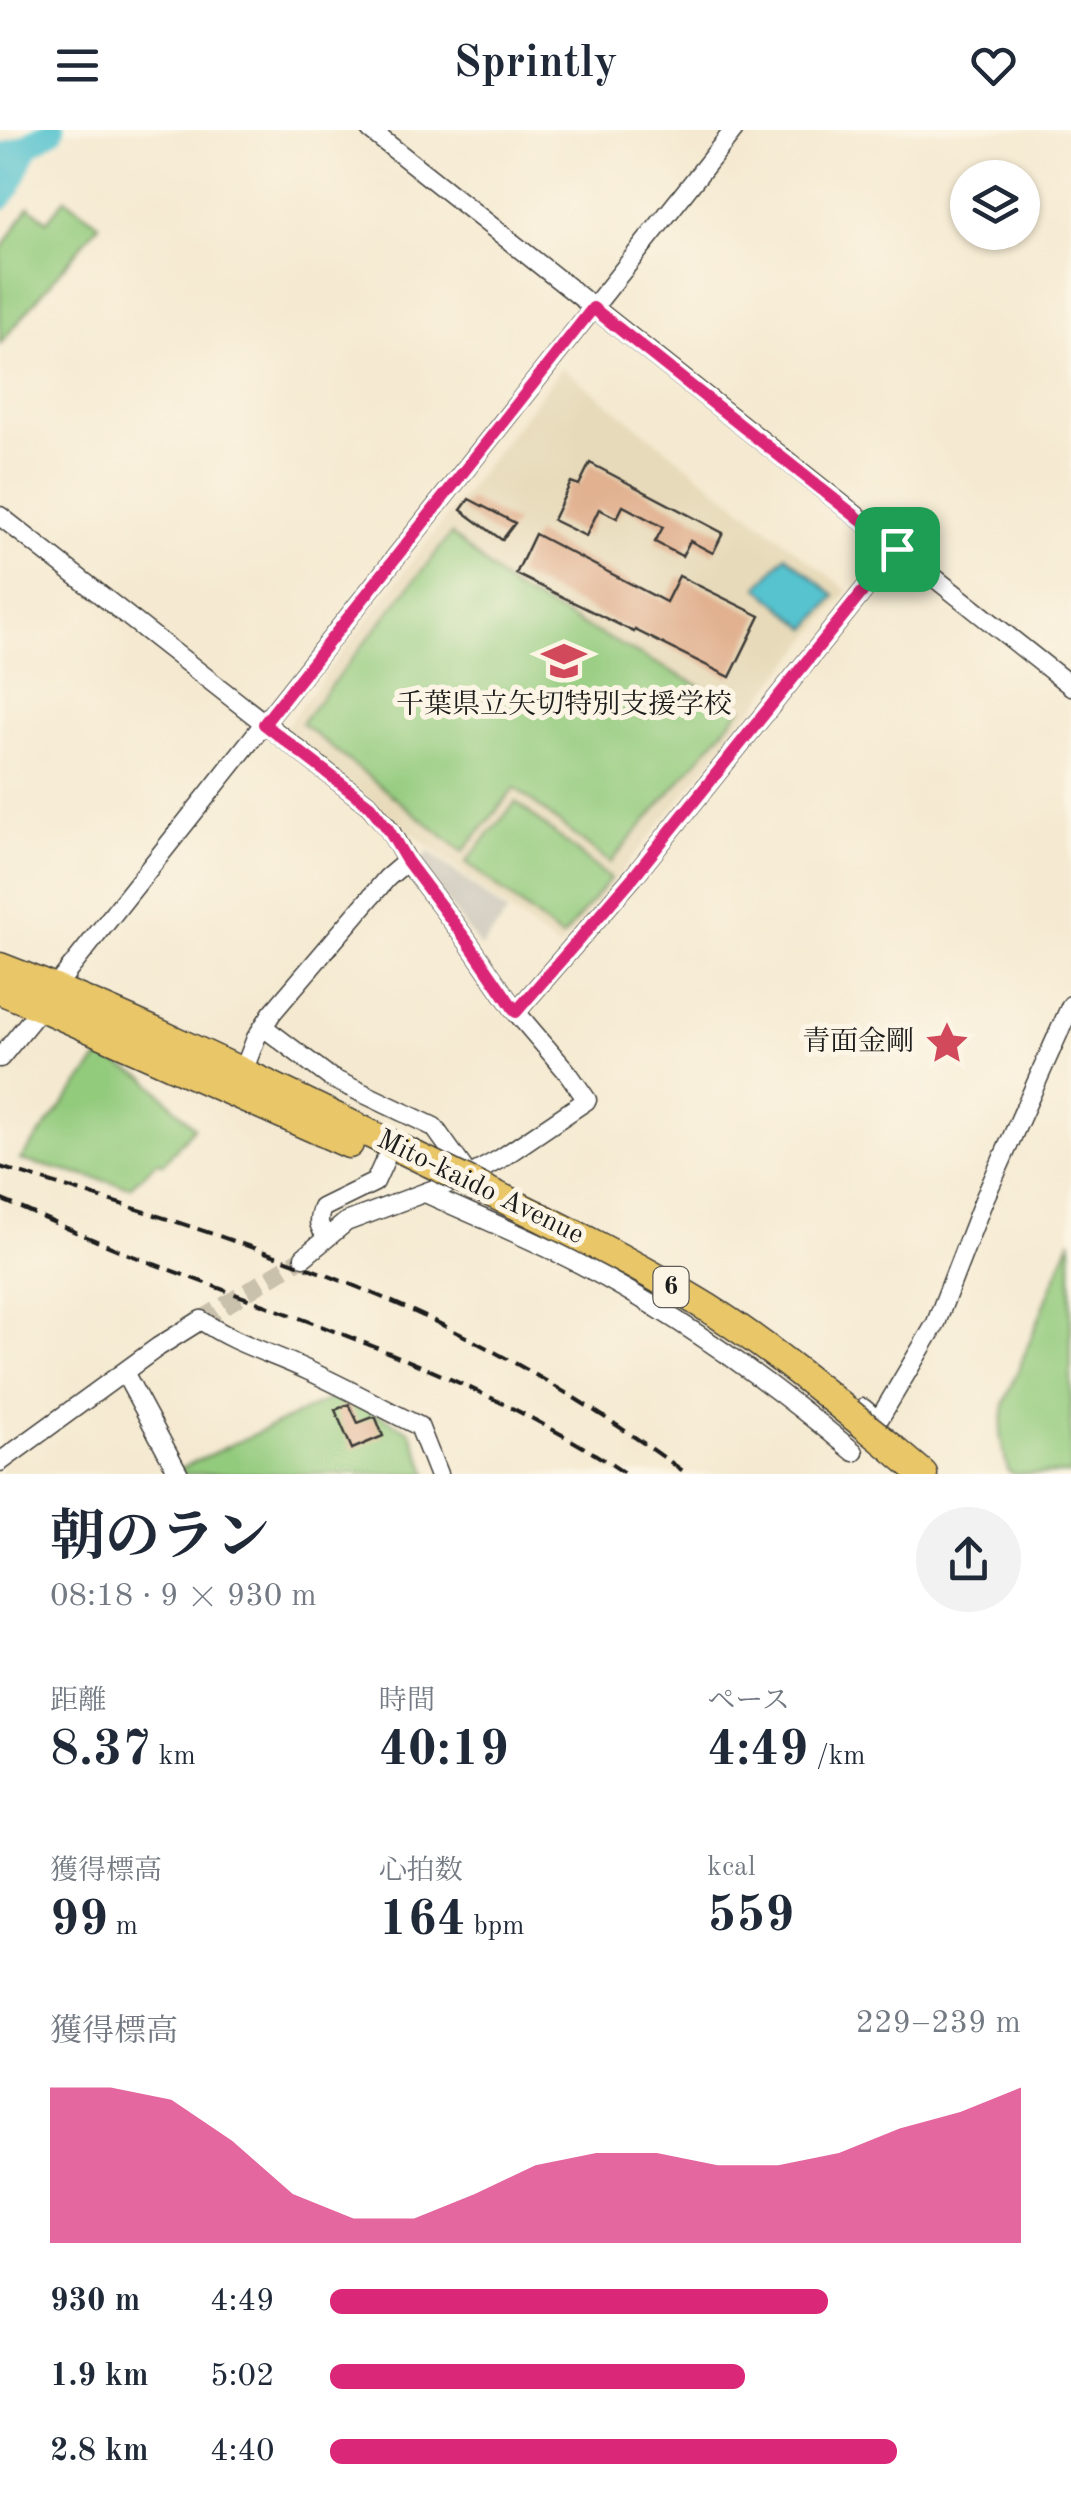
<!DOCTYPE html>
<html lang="ja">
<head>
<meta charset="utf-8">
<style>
  body { margin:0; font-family:"Old Standard TT","Noto Serif JP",serif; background:#f2f2f3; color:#1f2937; height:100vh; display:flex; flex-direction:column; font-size:38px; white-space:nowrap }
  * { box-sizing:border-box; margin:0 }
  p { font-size:32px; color:#747a83 }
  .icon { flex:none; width:55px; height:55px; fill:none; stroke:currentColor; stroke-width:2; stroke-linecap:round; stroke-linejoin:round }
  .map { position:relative; height:1344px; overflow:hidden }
  .side { display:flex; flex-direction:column; background:#fff; flex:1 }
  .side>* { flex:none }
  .controls { position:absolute; left:950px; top:30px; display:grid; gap:20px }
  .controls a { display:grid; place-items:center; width:90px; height:90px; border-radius:50%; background:#fff; box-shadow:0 2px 8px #0004; font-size:50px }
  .pin { position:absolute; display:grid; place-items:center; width:85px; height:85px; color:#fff; margin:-42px; border-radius:20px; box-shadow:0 5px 15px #0006 }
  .round { display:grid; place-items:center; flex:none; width:105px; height:105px; border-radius:52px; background:#f2f2f3 }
  .head { display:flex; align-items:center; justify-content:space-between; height:170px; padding:0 50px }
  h1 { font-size:55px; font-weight:700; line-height:75px }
  .metrics { display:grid; grid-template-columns:repeat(3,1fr); gap:15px; height:170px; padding:10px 50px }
  .metrics div { display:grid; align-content:center }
  .metrics b { font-size:50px; font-weight:700 }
  .metrics small { font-size:28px; font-weight:400 }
  .metrics p { font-size:28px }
  .chart { height:280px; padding:20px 50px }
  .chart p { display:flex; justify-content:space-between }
  .chart svg { width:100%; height:180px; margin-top:10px; fill:#db2777; opacity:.7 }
  ul { padding:0 50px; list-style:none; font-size:32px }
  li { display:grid; grid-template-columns:160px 120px 1fr; align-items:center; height:75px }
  li i { height:25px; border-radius:12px; background:#db2777 }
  header { display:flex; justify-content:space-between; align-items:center; height:130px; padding:0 50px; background:#fff; font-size:45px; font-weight:700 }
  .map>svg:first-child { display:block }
</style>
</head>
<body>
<header><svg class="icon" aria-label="menu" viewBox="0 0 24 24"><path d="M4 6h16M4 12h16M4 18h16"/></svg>Sprintly<svg class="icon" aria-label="heart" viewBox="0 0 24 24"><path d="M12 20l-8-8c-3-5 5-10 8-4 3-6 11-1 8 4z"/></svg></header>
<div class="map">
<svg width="1071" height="1344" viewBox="0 0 1071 1344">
  <rect width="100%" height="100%" fill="#fcf5e5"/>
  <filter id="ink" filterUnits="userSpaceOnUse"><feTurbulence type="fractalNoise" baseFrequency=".01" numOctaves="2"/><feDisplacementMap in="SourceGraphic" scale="20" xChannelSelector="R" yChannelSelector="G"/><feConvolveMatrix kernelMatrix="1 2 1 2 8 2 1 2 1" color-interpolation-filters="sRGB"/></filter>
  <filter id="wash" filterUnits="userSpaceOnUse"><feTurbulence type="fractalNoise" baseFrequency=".0048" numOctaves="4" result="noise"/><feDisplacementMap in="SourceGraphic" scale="40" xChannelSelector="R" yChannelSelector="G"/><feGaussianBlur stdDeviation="2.25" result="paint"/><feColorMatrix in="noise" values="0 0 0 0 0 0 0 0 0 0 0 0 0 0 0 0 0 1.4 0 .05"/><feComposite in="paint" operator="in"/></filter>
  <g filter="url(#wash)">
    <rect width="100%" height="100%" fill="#f5ead1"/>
    <!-- built -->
    <path fill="#e7daba" d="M562,237L848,461L559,819L282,601Z"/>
    <!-- industrial -->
    <path fill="#c8c4b8" d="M429,721L508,783L481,818L419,735Z"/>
    <!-- green -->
    <path fill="#93cb7d" stroke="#58744c" stroke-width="2.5" d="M65,68L99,94L0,214V122L29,76L47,91Z
      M451,404L513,459L742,578L610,733L515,658L463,722L301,593Z
      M516,672L610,749L562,808L466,732Z
      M101,926L146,948L194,997L163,1034L158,1031L130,1057L20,1030Z
      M1071,1109V1344H1014L1008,1341L1000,1306L1004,1275Z
      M341,1264L411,1302L428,1344H183L181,1338Z"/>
    <!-- water -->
    <path fill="#56c3cf" stroke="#397076" stroke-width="2.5" d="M786,425L835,466L808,499L758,457Z"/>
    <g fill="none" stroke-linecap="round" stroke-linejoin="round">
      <!-- river -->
      <path stroke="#56c3cf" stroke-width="25" d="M0,28L27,16L52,0
        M0,68L9,56L27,16"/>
    </g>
    <g id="blocks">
      <!-- building -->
      <path fill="#e1b190" d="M590,333L723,403L713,423L690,411L682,426L655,412L663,397L623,376L617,388L599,379L586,406L553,390L571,352L579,355Z
        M469,369L515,393L502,410L461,380Z
        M535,404L666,472L679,446L760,486L730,547L635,500L634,502L516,444Z
        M349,1274L358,1293L373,1287L376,1288L383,1306L352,1319L335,1280Z"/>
    </g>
  </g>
  <g filter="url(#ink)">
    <use href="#blocks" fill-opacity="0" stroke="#3d3b37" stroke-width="2.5"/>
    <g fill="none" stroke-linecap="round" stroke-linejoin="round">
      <!-- minor-tunnel -->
      <path stroke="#cac1ad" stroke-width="18" stroke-dasharray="18 9" stroke-linecap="butt" d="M201,1190L304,1127"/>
      <!-- minor casing -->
      <g stroke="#3d3b37" stroke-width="21">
        <path id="minor" d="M370,0L1071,556
          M0,386L370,676L389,699L407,731L468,812L516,882L568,943L587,970L500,1029L469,1046L346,1092L304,1127
          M61,850L734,0
          M516,882L634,746L897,419
          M270,902L331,948L434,997L469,1046
          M0,928L36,884
          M243,942L256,908L272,883L387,748L407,731
          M425,1063C476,1086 528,1107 578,1133C678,1185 768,1250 854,1322
          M327,1107C318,1096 317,1091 322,1078L375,1052L385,1030
          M124,1242L179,1344
          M863,1278L878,1291L936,1193L983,1072L1071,875
          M0,1332L158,1217L201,1190C233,1213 271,1223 307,1240C345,1257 382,1278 419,1296L438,1344"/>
      </g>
      <!-- highway casing -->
      <g stroke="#3d3b37" stroke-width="31">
        <path id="highway" d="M0,837C147,893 288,964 430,1033
          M0,860L46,879L349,1014
          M891,1317L923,1344"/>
      </g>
      <!-- minor -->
      <use href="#minor" stroke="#fff" stroke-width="18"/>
      <!-- highway -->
      <use href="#highway" stroke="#e9c769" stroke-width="28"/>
      <!-- rail -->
      <path stroke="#1c1c1c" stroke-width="4" stroke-dasharray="15 8" stroke-linecap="butt" d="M0,1037C122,1074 244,1111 362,1159C477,1206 587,1271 687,1344
        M0,1069C44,1088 88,1108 133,1126C302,1191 474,1243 626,1344"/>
      <!-- highway-bridge casing -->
      <g stroke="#3d3b37" stroke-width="31" stroke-linecap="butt">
        <path id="highway-bridge" d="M430,1033C524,1079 619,1123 708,1178C773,1219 831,1268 891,1317"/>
      </g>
      <!-- highway-bridge -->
      <use href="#highway-bridge" stroke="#e9c769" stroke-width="28"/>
    </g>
  </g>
  <g fill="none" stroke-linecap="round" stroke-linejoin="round" filter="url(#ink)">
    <!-- route casing -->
    <g stroke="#fff" stroke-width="20">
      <path id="route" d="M593,178L897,419L634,746L516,882L468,812L407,731L388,699L370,676L264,594Z"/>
    </g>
    <!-- route -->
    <use href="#route" stroke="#db2777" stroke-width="12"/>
  </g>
  <!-- icons -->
  <defs>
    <g id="school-bare" transform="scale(3.45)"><path d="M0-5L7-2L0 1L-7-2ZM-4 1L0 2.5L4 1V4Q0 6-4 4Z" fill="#d1495b" stroke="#fcf5e5" stroke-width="2.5" paint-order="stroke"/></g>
    <g id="sight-bare" transform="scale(3.45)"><path d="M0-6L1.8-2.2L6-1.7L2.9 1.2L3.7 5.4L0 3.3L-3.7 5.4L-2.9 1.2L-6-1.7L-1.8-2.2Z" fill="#d1495b" stroke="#fcf5e5" stroke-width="2.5" paint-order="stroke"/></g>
  </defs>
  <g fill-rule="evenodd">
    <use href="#school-bare" x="564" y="531"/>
    <use href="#sight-bare" x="947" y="913"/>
  </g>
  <g text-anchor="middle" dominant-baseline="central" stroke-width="10" stroke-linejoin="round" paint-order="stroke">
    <!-- shield labels -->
    <rect fill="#fcf5e5" stroke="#5f5d58" stroke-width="2.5" x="653.5" y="1137" width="35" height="40" rx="8"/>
    <g font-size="25" font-weight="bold" fill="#1c1c1c">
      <text x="671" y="1157">6</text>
    </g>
    <!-- poi labels -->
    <g font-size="28" fill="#1c1c1c" stroke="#fcf5e5">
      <text x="564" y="576">千葉県立矢切特別支援学校</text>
      <text x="914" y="913" text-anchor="end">青面金剛</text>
    </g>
    <!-- street labels -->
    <g font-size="28" fill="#1c1c1c" stroke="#fcf5e5">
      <text transform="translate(480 1058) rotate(26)">Mito-kaido Avenue</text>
    </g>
  </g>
</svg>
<div class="controls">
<a><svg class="icon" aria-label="layers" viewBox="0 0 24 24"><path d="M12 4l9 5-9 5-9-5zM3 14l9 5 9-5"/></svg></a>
</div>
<div class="pin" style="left:897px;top:419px;background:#1e9e55"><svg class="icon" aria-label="arrive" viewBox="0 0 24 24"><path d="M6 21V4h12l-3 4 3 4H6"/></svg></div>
</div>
<section class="side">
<div class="head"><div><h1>朝のラン</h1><p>08:18 · 9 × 930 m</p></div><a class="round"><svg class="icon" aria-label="share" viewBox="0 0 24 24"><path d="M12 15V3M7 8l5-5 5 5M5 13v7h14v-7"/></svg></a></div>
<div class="metrics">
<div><p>距離</p><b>8.37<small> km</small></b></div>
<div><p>時間</p><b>40:19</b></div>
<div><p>ペース</p><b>4:49<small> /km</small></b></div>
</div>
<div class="metrics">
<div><p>獲得標高</p><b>99<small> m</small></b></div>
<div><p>心拍数</p><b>164<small> bpm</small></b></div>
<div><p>kcal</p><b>559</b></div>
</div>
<div class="chart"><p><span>獲得標高</span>229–239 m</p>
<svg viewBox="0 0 160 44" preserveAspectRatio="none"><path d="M0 44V6L10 6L20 9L30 19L40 32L50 38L60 38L70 32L80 25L90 22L100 22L110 25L120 25L130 22L140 16L150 12L160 6V44z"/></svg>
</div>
<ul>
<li><b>930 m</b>4:49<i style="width:72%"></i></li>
<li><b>1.9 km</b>5:02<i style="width:60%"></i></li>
<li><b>2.8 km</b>4:40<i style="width:82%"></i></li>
</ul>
</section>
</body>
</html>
